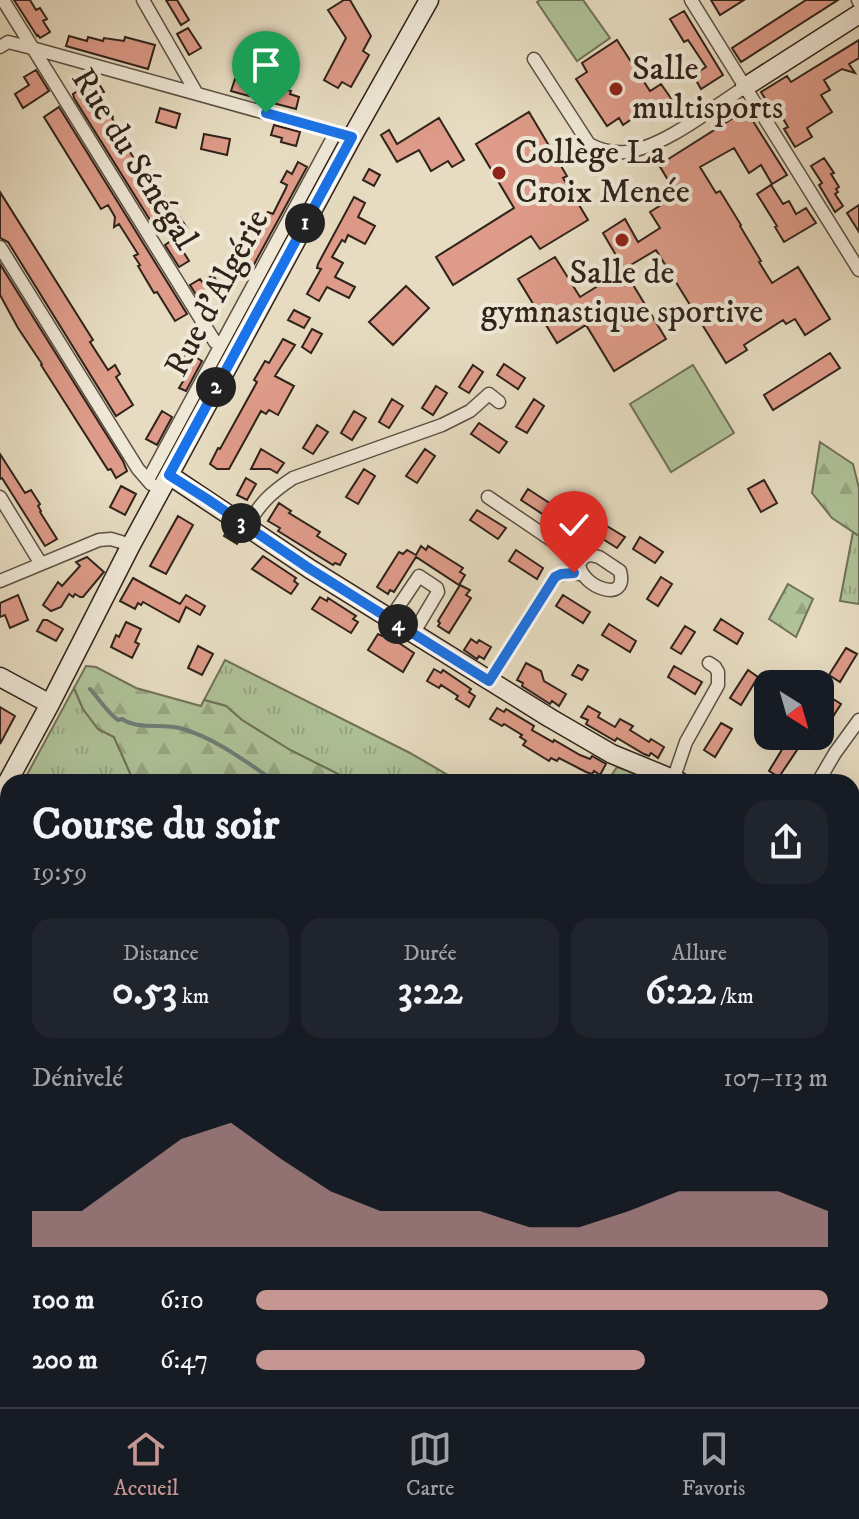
<!DOCTYPE html>
<html lang="fr">
<head>
<meta charset="utf-8">
<style>
  body { margin:0; font-family:"IM FELL DW Pica",serif; background:#20242c; color:#f1f3f6; height:100vh; display:flex; flex-direction:column; font-size:30px; white-space:nowrap }
  * { box-sizing:border-box; margin:0 }
  p { font-size:26px; color:#9ea1a6 }
  .icon { flex:none; width:44px; height:44px; fill:none; stroke:currentColor; stroke-width:2; stroke-linecap:round; stroke-linejoin:round }
  .map { position:relative; flex:1; overflow:hidden }
  .sheet { position:absolute; left:0px; top:774px; width:860px; height:634px; display:flex; flex-direction:column; background:#171b24; border-radius:24px 24px 0 0; box-shadow:0 8px 32px #0002 }
  .sheet>* { flex:none }
  .needle { width:52px; rotate:143deg }
  .tools { position:absolute; left:754px; top:670px; display:grid; gap:16px }
  .tools a { display:grid; place-items:center; width:80px; height:80px; border-radius:16px; background:#171b24; box-shadow:0 8px 32px #0002; font-size:40px }
  .pin { position:absolute; display:grid; place-items:center; width:68px; height:68px; color:#fff; margin:-82px -34px; border-radius:50% 50% 50% 0; rotate:-45deg; box-shadow:0 0 8px #0007 }
  .pin .icon { rotate:45deg }
  .km { position:absolute; width:40px; height:40px; margin:-20px; border-radius:50%; background:#222; color:#fff; font-size:22px; line-height:40px; text-align:center }
  .round { display:grid; place-items:center; flex:none; width:84px; height:84px; border-radius:24px; background:#20242c }
  .head { display:flex; align-items:center; justify-content:space-between; height:136px; padding:0 32px }
  h1 { font-size:44px; font-weight:700; line-height:60px }
  .figures { display:grid; grid-template-columns:repeat(3,1fr); gap:12px; height:136px; padding:8px 32px }
  .figures div { display:grid; align-content:center; border-radius:20px; background:#20242c; text-align:center }
  .figures b { font-size:40px; font-weight:700 }
  .figures small { font-size:22px; font-weight:400 }
  .figures p { font-size:22px }
  .chart { height:224px; padding:16px 32px }
  .chart p { display:flex; justify-content:space-between }
  .chart svg { width:100%; height:144px; margin-top:8px; fill:#c59692; opacity:.7 }
  ul { padding:0 32px; list-style:none; font-size:26px }
  li { display:grid; grid-template-columns:128px 96px 1fr; align-items:center; height:60px }
  li i { height:20px; border-radius:10px; background:#c59692 }
  .tabs { display:flex; justify-content:space-around; align-items:center; height:112px; border-top:2px solid #363941; background:#171b24; font-size:22px; color:#9ea1a6 }
  .tabs a { display:grid; justify-items:center; gap:4px }
  .tabs .selected { color:#c59692 }
  .map>svg:first-child { display:block }
</style>
</head>
<body>
<div class="map">
<svg width="859" height="1407" viewBox="0 0 859 1407">
  <defs>
    <pattern id="grass-tufts" width="24" height="20" patternUnits="userSpaceOnUse" patternTransform="scale(2)"><rect width="24" height="20" fill="#afc298"/><path d="M3 7l-1-3M5 7V3M7 7l1-3M15 17l-1-3M17 17v-4M19 17l1-3" fill="none" stroke="#97a682"/></pattern>
    <pattern id="forest-firs" width="22" height="20" patternUnits="userSpaceOnUse" patternTransform="scale(2)"><rect width="22" height="20" fill="#afc298"/><path d="M5 1l3.5 6h-7zM16 11l3.5 6h-7z" fill="#97a682"/></pattern>
  </defs>
  <rect width="100%" height="100%" fill="#e7dcc1"/>
  <filter id="stains"><feTurbulence type="fractalNoise" baseFrequency=".0025" numOctaves="4"/><feColorMatrix values="0 0 0 0 .2 0 0 0 0 .09 0 0 0 0 .02 0 0 0 .5 -.17"/></filter>
  <radialGradient id="worn" r=".72"><stop offset=".6" stop-color="#630" stop-opacity="0"/><stop offset="1" stop-color="#630" stop-opacity=".3"/></radialGradient>
  <!-- grass -->
  <path fill="url(#grass-tufts)" stroke="#6f7259" stroke-width="2" d="M853,532L859,536V604L840,601Z
    M225,660L410,753L460,782H354L290,750L242,720L226,706L204,700Z
    M74,688L83,709L98,729L114,737L134,782H23Z
    M617,767L660,782H607Z
    M8,809V905L0,902V823Z
    M852,833L859,834V998L852,997Z
    M0,939L8,943V977L0,974Z"/>
  <!-- forest -->
  <path fill="url(#forest-firs)" stroke="#6f7259" stroke-width="2" d="M820,442L853,464L859,488V536L832,518L812,493Z
    M788,584L813,599L796,637L769,619Z
    M86,666L96,667L136,688L201,706L204,700L226,706L242,720L290,750L354,782H134L114,737L98,729L83,709L74,688Z
    M852,997L859,998V1407H395L393,1400H852Z
    M0,1034L8,1042V1260L0,1265Z"/>
  <!-- park -->
  <path fill="#afc298" stroke="#6f7259" stroke-width="2" d="M540,0H583L610,38L577,61L537,2Z
    M693,365L734,433L671,472L630,404Z
    M0,974L8,977V1033L1,1035Z"/>
  <g fill="none" stroke-linecap="round" stroke-linejoin="round">
    <!-- stream -->
    <path stroke="#6d7d78" stroke-width="4" d="M90,689C99,699 108,713 118,720L122,719C140,731 163,722 183,729C217,739 246,762 276,782
      M852,979L859,978"/>
  </g>
  <!-- building -->
  <path fill="#de9b89" stroke="#2f221a" stroke-width="2" d="M14,0H30L36,10L40,8L47,19L43,21L50,32L40,38L38,35L37,36Z
    M166,0H177L189,20L181,25Z
    M344,0H350L371,36L363,51L369,55L351,87L342,82L338,88L324,80L346,38L328,10Z
    M711,0H744L720,15Z
    M806,0H838L741,62L732,48Z
    M684,11L723,75L701,89L693,75L706,67L688,40L684,42L670,19Z
    M188,28L201,48L189,55L177,34Z
    M69,36L87,41L88,37L103,41L104,38L124,41L125,37L155,45L148,69L66,46Z
    M617,40L650,91L661,84L675,104L652,121L645,110L623,125L619,118L607,126L576,79L587,72L582,63Z
    M859,40V58L849,64L855,73L842,69L824,80L830,90L821,95L832,112L807,128L812,137L795,147L784,129L788,127L775,105L771,108L761,92L787,76L791,82Z
    M36,70L49,91L23,108L15,94L29,85L24,77Z
    M235,79L252,84L249,96L231,91Z
    M91,83L94,87L99,84L104,92L99,95L113,117L112,118L115,123L113,124L133,157L153,185L156,183L164,195L162,197L175,219L179,216L187,228L170,238L161,224L155,228L74,98L73,94Z
    M262,83L291,91L290,94L299,97L296,109L273,103L275,96L259,92Z
    M59,107L187,314L175,321L157,292L154,293L138,266L140,265L134,256L138,254L119,224L114,227L115,217L108,205L101,209L44,117Z
    M160,108L180,114L176,128L156,122Z
    M746,110L787,175L772,184L761,165L749,173L734,148L700,167L716,193L720,191L741,225L740,226L761,261L759,262L772,283L798,267L830,319L805,335L795,319L786,324L783,320L744,345L747,350L726,363L656,250L624,269L603,233L625,219L638,242L660,228L650,212L677,195L659,165Z
    M529,112L567,176L563,178L588,220L540,249L531,236L453,285L436,257L514,208L476,144Z
    M439,118L464,160L452,167L448,161L431,171L419,150L397,162L381,135L389,130L397,144Z
    M274,125L300,132L296,146L281,142L282,138L271,135Z
    M204,134L230,139L227,155L201,149Z
    M824,158L834,173L831,174L839,187L836,189L838,192L835,194L843,206L835,212L819,185L822,183L811,166Z
    M298,162L307,167L252,268L245,264L247,261L242,259L251,242L256,245L266,225L262,223L268,212L273,214L286,188L287,185L281,182L287,171L292,174Z
    M369,169L380,175L374,186L363,180Z
    M771,185L783,204L789,201L796,214L806,208L816,223L784,242L775,227L777,226L757,194Z
    M0,192L93,340L90,342L108,370L115,365L120,374L116,377L133,405L116,416L8,242L0,238Z
    M354,197L365,203L358,217L375,226L365,244L348,235L345,242L342,240L332,257L343,263L335,277L355,287L349,298L327,287L319,301L307,294L321,269L317,268L318,264Z
    M859,205V232L847,213Z
    M175,238L189,261L179,267L165,245Z
    M555,257L580,297L624,270L666,339L614,371L586,325L557,343L518,279Z
    M0,264L123,461L127,471L116,478L111,469L108,470L41,365L42,364L18,328L0,295Z
    M213,275L219,285L208,292L210,295L200,301L190,285L200,279L202,282Z
    M406,286L429,308L393,345L369,322Z
    M294,310L310,318L304,328L288,320Z
    M312,329L322,334L311,353L302,347Z
    M283,339L295,345L275,376L294,386L278,415L269,410L266,414L261,411L229,469H217L210,464L218,448L220,449L257,382L254,380L265,361L269,363Z
    M187,352L202,361L186,391L179,388L188,373L178,367Z
    M830,353L840,368L773,410L764,395Z
    M504,364L525,378L518,389L497,375Z
    M473,365L483,372L469,393L459,387Z
    M436,386L447,393L433,415L422,408Z
    M392,399L403,406L389,428L379,422Z
    M534,399L544,406L527,433L516,427Z
    M162,411L172,417L157,445L146,439Z
    M354,411L366,418L352,440L341,433Z
    M479,423L507,442L499,453L471,434Z
    M317,425L328,432L313,454L303,448Z
    M261,449L284,463L277,473L270,469H251Z
    M425,449L435,456L417,483L406,476Z
    M0,454L25,493L31,490L40,504L38,506L41,511L40,512L57,539L45,546L2,478L0,479Z
    M364,469L375,476L358,504L346,497Z
    M246,478L256,484L247,500L237,495Z
    M764,480L777,503L761,512L748,489Z
    M121,486L136,494L125,515L110,507Z
    M528,489L583,525L576,536L521,500Z
    M279,503L291,511L289,513L320,532L317,536L346,554L340,565L335,563L333,565L278,531L280,528L268,521Z
    M477,510L506,528L498,539L470,520Z
    M178,516L193,525L166,574L150,566Z
    M602,523L625,537L617,548L595,534Z
    M228,529L241,538L237,544L224,536Z
    M640,537L663,552L655,563L633,549Z
    M421,546L426,550L428,546L463,568L460,572L465,575L459,585L416,557L394,592L390,590L388,594L377,587L399,552L403,554L407,550L416,555Z
    M516,550L543,568L537,579L509,561Z
    M263,556L296,578L294,581L298,584L291,594L252,569Z
    M87,557L104,572L103,573L83,597H80L75,594L73,597L69,594L61,607L51,611L43,605L58,582L62,586L80,566L76,562Z
    M661,577L672,584L658,606L647,599Z
    M133,578L180,604L186,595L205,606L200,615L186,607L179,622L143,602L141,605L138,603L135,609L120,601Z
    M460,585L470,590L466,595L471,598L449,633L438,626L440,623L438,621Z
    M18,595L28,620L10,628L5,615L0,617V603Z
    M563,595L590,612L583,623L556,606Z
    M320,597L327,601L328,598L356,616L353,619L358,622L351,633L312,609Z
    M721,619L743,633L737,644L714,630Z
    M43,620H47L63,629L56,641L37,631Z
    M126,622L141,629L135,642L139,644L132,658L111,647L116,635L119,637Z
    M609,624L636,641L630,652L602,635Z
    M685,626L695,632L681,654L671,648Z
    M384,633L414,653L403,672L368,650L378,634L382,636Z
    M471,639L477,643L479,640L491,647L484,659L479,656L477,659L464,650Z
    M198,646L213,654L202,675L188,668Z
    M846,648L857,654L840,682L829,675Z
    M526,663L541,671L544,681L566,694L559,706L552,701L550,704L522,686L523,683L517,680Z
    M578,665L588,670L582,680L572,675Z
    M674,666L702,682L695,694L668,677Z
    M434,669L441,673L443,670L471,689L469,692L475,696L469,707L456,699L458,696L441,685L439,688L427,681Z
    M748,670L758,677L741,705L730,698Z
    M830,697L841,704L820,737V713Z
    M588,706L600,713L598,717L615,727L620,719L633,726L630,730L649,742L651,739L664,747L658,758L651,753L649,756L644,754L617,738L615,741L586,724L588,720L581,717Z
    M0,707L15,716L0,744Z
    M497,708L504,712L506,709L534,726L532,730L553,742L554,740L580,755L590,759L592,756L606,764L600,775L594,771L592,774L586,772L559,758L557,761L551,758L549,761L523,745L526,741L520,737L522,735L504,724L502,726L490,719Z
    M721,723L732,729L715,757L704,750Z
    M786,743L797,750L779,777L769,771Z"/>
  <g fill="none" stroke-linecap="round" stroke-linejoin="round">
    <!-- street casing -->
    <g stroke="#5d5044" stroke-width="15">
      <path id="street" d="M3,0L215,342L221,345
        M143,0L197,94
        M691,0L859,270
        M858,0L859,2
        M0,47L8,42L32,48L341,134
        M534,59L589,144C600,150 611,153 625,152C663,148 712,108 745,87
        M0,247L138,469L151,484
        M148,480L336,132
        M0,497L41,564
        M488,497L581,560
        M246,526C262,502 269,494 293,478L442,425L470,411L489,394L499,402
        M590,555L599,557L620,571C629,605 581,587 579,564L584,557Z
        M0,581L99,540L111,539L131,545
        M390,619L419,576L437,588L438,592L413,634
        M489,681L555,577L568,573L580,574
        M673,780L686,742L718,685V672L715,667L709,663
        M818,782L835,753L859,720
        M0,931L8,935
        M0,1302L8,1303
        M355,1400L356,1407
        M180,1407L183,1400"/>
    </g>
    <!-- secondary casing -->
    <g stroke="#2f221a" stroke-width="21">
      <path id="secondary" d="M745,87L859,14
        M169,475L310,569L550,718L612,754L680,782
        M0,677L50,704
        M0,796L50,704L131,545L352,137L429,0
        M852,823L859,825"/>
    </g>
    <!-- street -->
    <use href="#street" stroke="#efe8d7" stroke-width="12"/>
    <!-- secondary -->
    <use href="#secondary" stroke="#efe8d7" stroke-width="18"/>
  </g>
  <g fill="none" stroke-linecap="round" stroke-linejoin="round">
    <!-- route casing -->
    <g stroke="#fff" stroke-width="16">
      <path id="route" d="M266,113L352,137L169,475L207,499L310,569L489,681L555,577L561,574L574,573"/>
    </g>
    <!-- route -->
    <use href="#route" stroke="#1a73e8" stroke-width="10"/>
  </g>
  <!-- markers -->
  <g fill="#8f2418" stroke="#efe8d7" stroke-width="3">
    <circle cx="616" cy="89" r="8"/>
    <circle cx="499" cy="173" r="8"/>
    <circle cx="622" cy="240" r="8"/>
  </g>
  <g text-anchor="middle" dominant-baseline="central" stroke-width="8" stroke-linejoin="round" paint-order="stroke">
    <!-- poi labels -->
    <g font-size="34" fill="#2f221a" stroke="#efe8d7" text-anchor="start">
      <text x="632" y="69">Salle<tspan x="632" dy="39">multisports</tspan></text>
      <text x="515" y="153">Collège La<tspan x="515" dy="39">Croix Menée</tspan></text>
      <text x="622" y="273" text-anchor="middle">Salle de<tspan x="622" dy="39">gymnastique sportive</tspan></text>
    </g>
    <!-- street labels -->
    <g font-size="34" fill="#2f221a" stroke="#efe8d7">
      <text transform="translate(134 159) rotate(58)">Rue du Sénégal</text>
      <text transform="translate(217 293) rotate(-62)">Rue d'Algérie</text>
    </g>
  </g>
  <rect width="100%" height="100%" filter="url(#stains)"/>
  <rect width="100%" height="100%" fill="url(#worn)"/>
</svg>
<div class="tools">
<a><svg class="needle" viewBox="-14 -14 28 28"><path d="M0-13l5 13h-10z" fill="#e53935"/><path d="M0 13l5-13h-10z" fill="#9ea1a6"/></svg></a>
</div>
<div class="pin" style="left:266px;top:113px;background:#1e9e55"><svg class="icon" aria-label="arrive" viewBox="0 0 24 24"><path d="M6 21V4h12l-3 4 3 4H6"/></svg></div>
<div class="pin" style="left:574px;top:573px;background:#d93025"><svg class="icon" aria-label="check" viewBox="0 0 24 24"><path d="M5 12l5 5 9-10"/></svg></div>
<b class="km" style="left:305px;top:223px">1</b>
<b class="km" style="left:216px;top:387px">2</b>
<b class="km" style="left:241px;top:523px">3</b>
<b class="km" style="left:398px;top:624px">4</b>
<section class="sheet">
<div class="head"><div><h1>Course du soir</h1><p>19:59</p></div><a class="round"><svg class="icon" aria-label="share" viewBox="0 0 24 24"><path d="M12 15V3M7 8l5-5 5 5M5 13v7h14v-7"/></svg></a></div>
<div class="figures">
<div><p>Distance</p><b>0.53<small> km</small></b></div>
<div><p>Durée</p><b>3:22</b></div>
<div><p>Allure</p><b>6:22<small> /km</small></b></div>
</div>
<div class="chart"><p><span>Dénivelé</span>107–113 m</p>
<svg viewBox="0 0 160 44" preserveAspectRatio="none"><path d="M0 44V33L10 33L20 22L30 11L40 6L50 17L60 27L70 33L80 33L90 33L100 38L110 38L120 33L130 27L140 27L150 27L160 33V44z"/></svg>
</div>
<ul>
<li><b>100 m</b>6:10<i style="width:100%"></i></li>
<li><b>200 m</b>6:47<i style="width:68%"></i></li>
</ul>
</section>
</div>
<nav class="tabs">
<a class="selected"><svg class="icon" aria-label="home" viewBox="0 0 24 24"><path d="M3 11l9-7 9 7M6 9v11h12V9"/></svg>Accueil</a>
<a><svg class="icon" aria-label="map" viewBox="0 0 24 24"><path d="M3 6l6-2 6 2 6-2v14l-6 2-6-2-6 2zM9 4v14M15 6v14"/></svg>Carte</a>
<a><svg class="icon" aria-label="saved" viewBox="0 0 24 24"><path d="M7 4h10v16l-5-4-5 4z"/></svg>Favoris</a>
</nav>
</body>
</html>
